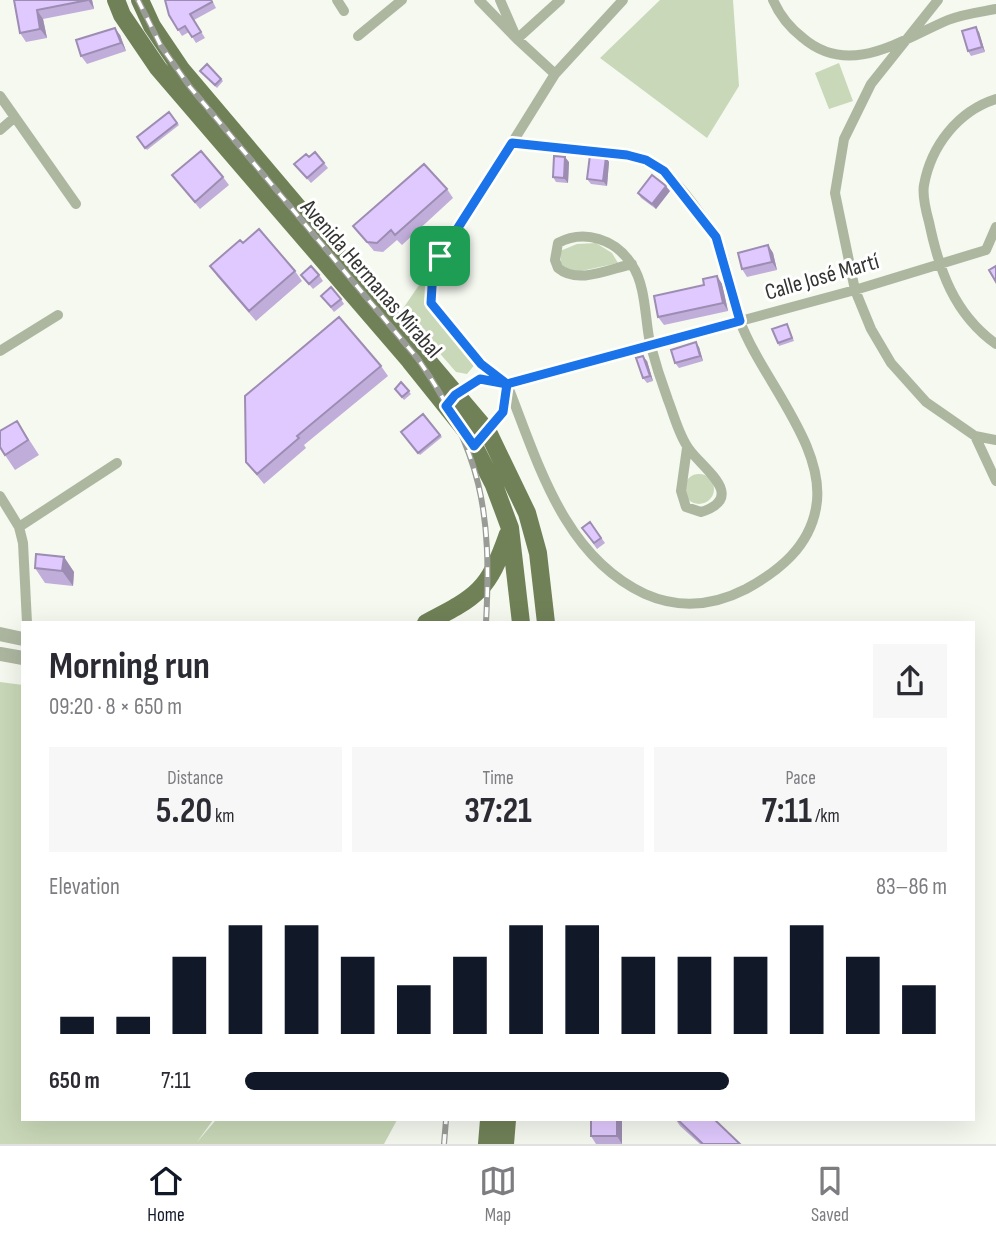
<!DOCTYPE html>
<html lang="en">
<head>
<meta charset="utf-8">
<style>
  body { margin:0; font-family:"Sofia Sans Condensed",sans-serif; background:#f7f7f7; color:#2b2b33; height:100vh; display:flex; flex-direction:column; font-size:26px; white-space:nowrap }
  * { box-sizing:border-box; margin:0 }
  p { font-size:23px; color:#7c7c81 }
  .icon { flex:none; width:38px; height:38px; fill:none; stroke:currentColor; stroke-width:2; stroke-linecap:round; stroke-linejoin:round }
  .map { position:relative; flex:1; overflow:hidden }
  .details { position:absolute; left:21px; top:621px; width:954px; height:500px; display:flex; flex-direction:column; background:#fff; border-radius:0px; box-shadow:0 7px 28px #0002 }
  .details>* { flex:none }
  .pin { position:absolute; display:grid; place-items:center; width:60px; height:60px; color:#fff; margin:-30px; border-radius:14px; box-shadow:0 4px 10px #0006 }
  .round { display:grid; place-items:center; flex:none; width:74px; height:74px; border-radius:0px; background:#f7f7f7 }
  .headline { display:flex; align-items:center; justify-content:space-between; height:119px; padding:0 28px }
  h1 { font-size:38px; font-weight:700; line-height:52px }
  .figures { display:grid; grid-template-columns:repeat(3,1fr); gap:10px; height:119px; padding:7px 28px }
  .figures div { display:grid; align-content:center; border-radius:0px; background:#f7f7f7; text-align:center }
  .figures b { font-size:35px; font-weight:700 }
  .figures small { font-size:19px; font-weight:400 }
  .figures p { font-size:19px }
  .chart { height:196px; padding:14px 28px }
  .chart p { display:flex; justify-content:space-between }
  .chart svg { width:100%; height:126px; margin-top:7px; stroke:#111827; stroke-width:6 }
  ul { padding:0 28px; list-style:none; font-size:23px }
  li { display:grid; grid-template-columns:112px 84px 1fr; align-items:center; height:52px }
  li i { height:18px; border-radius:9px; background:#111827 }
  .menu { display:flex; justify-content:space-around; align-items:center; height:98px; border-top:2px solid #e1e1e2; background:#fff; font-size:19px; color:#7c7c81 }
  .menu a { display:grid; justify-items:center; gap:4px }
  .menu .current { color:#111827 }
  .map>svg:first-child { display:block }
</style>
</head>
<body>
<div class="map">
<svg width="996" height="1144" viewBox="0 0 996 1144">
  <rect width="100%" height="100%" fill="#f5f9f0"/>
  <!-- green -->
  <path fill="#c9d8b8" d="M660,0H733L739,86L707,138L600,58Z
    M839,63L853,101L829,109L815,73Z
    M596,243L612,253L618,263L572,273L561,264L560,251L577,244Z
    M430,269L428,297L476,363L467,374L456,372L402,310Z
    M684 489a15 15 0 1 1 30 0a15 15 0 1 1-30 0Z
    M0,682L23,685V1120H213L197,1142L216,1120H397L384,1144H0Z"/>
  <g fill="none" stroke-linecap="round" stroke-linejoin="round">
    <!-- minor -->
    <path stroke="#adb7a0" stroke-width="10" d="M337,0L344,11
      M479,0L517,39L560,0
      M500,0L517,39L555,74
      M773,0C780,16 790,28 803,38C850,78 901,40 948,20C963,14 980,12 996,9
      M938,0L871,84L844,139L835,193L855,290L871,329L891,363L926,402L975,436L996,440
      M358,36L402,0
      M0,96L76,204
      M996,99C958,111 931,146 924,185C922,196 926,211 929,222C939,270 954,314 996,344
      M0,130L15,117
      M986,250L996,227
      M632,264C609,269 578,285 558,268L555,260L558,243C584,229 616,239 632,265C646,285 645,320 650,343C655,362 661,381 668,400C674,415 679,436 689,449C702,468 748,497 701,512L686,507L681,491L687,448
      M0,351L58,315
      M504,382L481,364L431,303L433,270L555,74L623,0
      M507,384C538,462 563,556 645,594C679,609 713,606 746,589C779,571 809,547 816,508C828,447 760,377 740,321C730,294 729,260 714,235C701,214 681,184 661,170C629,147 553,148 512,143
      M454,397L480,379L507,384L855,290L986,250
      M975,436L996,481
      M474,446L503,412L507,387
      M0,496L19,527L23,543L27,623
      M19,527L117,463"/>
    <!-- tertiary -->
    <path stroke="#adb7a0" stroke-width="14" d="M0,634L23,639
      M0,654L23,658"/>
    <!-- primary -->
    <path stroke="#708157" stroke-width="18" d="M116,0L122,15L158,68L410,361L467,432L494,485L510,528L521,623
      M140,0L152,26L181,69L488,432L527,513L538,553L546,623
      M426,623C478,596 488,591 508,534
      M487,1144L489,1120
      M505,1144L507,1120"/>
    <!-- rail casing -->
    <g stroke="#999c96" stroke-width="6">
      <path id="rail" d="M138,0L161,46L190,87L418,359C482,452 492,512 486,623
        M444,1144L446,1120"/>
    </g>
    <!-- rail -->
    <use href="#rail" stroke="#fff" stroke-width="3.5" stroke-dasharray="10" stroke-linecap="butt"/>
  </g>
  <!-- wall -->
  <path fill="#c1adda" d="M14,0H92L94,9L43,19L47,38L26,42L20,33Z
    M212,0L216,8L194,20L205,38L196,43L189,32L182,36L169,15Z
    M979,32L985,52L971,56L968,51Z
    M120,35L126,51L87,64L81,56Z
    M200,71L221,79L223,81L217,88Z
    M177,123L179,125L147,150L137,137Z
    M309,157L324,163L328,168L311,183L294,164Z
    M606,157L609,162L607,186L591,184L587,179Z
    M569,162L568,183L556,182L553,177Z
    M172,175L223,177L229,185L200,209Z
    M447,189L453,198L402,245L397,240L383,252L374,251L353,226Z
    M670,191L656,209L641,198L638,193Z
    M243,243L295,271L302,281L256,321L217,276L210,266Z
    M768,245L773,253L777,270L747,277L742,269Z
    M301,275H319L323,281L313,289Z
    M717,276L722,284L728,311L664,325L658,317Z
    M321,296L341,299L344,304L334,312Z
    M787,324L794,341L779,346L778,343Z
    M699,347L703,361L679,368L675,363Z
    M647,361L653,381L647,383L643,378Z
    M381,366L388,376L304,445L306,448L264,484L246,462Z
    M401,382L411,394L404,400L395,389Z
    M423,414L442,437L420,455L401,432Z
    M17,421L39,455L15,470L5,455Z
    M590,522L605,543L597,549L582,528Z
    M64,557L74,572L73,586L45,583L35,568Z
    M622,1120V1144H596L591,1136Z
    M676,1120H715L740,1144H700L680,1126Z"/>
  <!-- shaded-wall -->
  <path fill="#9d8db2" d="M88,0H92L94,9Z
    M37,10L43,19L47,38L40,29Z
    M976,27L979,32L985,52L982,47Z
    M115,28L120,35L126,51L121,43Z
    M565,157L569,162L568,183L564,178Z
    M606,157L609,162L607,186L603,181Z
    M666,186L670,191L656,209L652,204Z
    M768,245L773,253L777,270L772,262Z
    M717,276L722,284L728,311L723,303Z
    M696,342L699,347L703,361L700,356Z
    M643,356L647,361L653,381L650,376Z
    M64,557L74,572L73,586L62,571Z
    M617,1120H622V1144L617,1136Z"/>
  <!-- building -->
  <path fill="#e0c9fe" stroke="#9d8db2" stroke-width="2" d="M14,0H88L37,10L40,29L20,33Z
    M165,0H211L212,2L190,14L201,32L192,37L185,26L178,30L169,15Z
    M976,27L982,47L968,51L962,31Z
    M115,28L121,43L81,56L76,40Z
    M207,64L221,79L215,85L200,71Z
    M169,112L177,123L145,148L137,137Z
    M201,151L223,177L195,202L172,175Z
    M315,152L324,163L307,178L294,164L306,154L309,157Z
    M590,155L606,157L603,181L587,179Z
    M554,156L565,157L564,178L553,177Z
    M424,164L447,189L395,235L391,230L377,243L367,242L353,226Z
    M652,175L666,186L652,204L638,193Z
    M259,229L295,271L249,311L210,266L240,240L243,243Z
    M768,245L772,262L742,269L738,253Z
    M311,266L319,275L309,284L301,275Z
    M996,266V282L989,270Z
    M717,276L723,303L658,317L654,296L704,285L703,279Z
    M331,287L341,299L331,307L321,296Z
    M339,317L381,366L297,436L299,438L257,474L246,462L245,396Z
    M787,324L792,338L778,343L772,329Z
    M696,342L700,356L675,363L671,350Z
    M643,356L650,376L643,378L636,358Z
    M401,382L409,391L402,397L395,389Z
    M423,414L440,435L418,453L401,432Z
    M17,421L28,440L5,455L0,447V431Z
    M590,522L601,538L594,543L582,528Z
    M36,554L64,557L62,571L35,568Z
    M591,1120H617V1136H591Z
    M678,1120H715L740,1144H703Z"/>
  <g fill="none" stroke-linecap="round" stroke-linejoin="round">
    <!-- route casing -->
    <g stroke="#fff" stroke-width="14">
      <path id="route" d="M440,256L433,270L431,303L481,364L507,384L503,412L474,446L446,406L455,395L480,379L507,384L740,321L716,237L664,171L646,160L627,155L512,143L440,256"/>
    </g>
    <!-- route -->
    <use href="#route" stroke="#1a73e8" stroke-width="9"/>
  </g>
  <g text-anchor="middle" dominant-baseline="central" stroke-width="6" stroke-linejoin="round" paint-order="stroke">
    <!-- street labels -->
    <g font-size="23" fill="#343532" stroke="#fff">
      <text transform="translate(822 277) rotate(-16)">Calle José Martí</text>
      <text transform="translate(371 279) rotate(49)">Avenida Hermanas Mirabal</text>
    </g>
  </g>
</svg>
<div class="pin" style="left:440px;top:256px;background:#1e9e55"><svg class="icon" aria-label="arrive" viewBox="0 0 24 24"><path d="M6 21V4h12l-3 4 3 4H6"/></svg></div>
<section class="details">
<div class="headline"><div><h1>Morning run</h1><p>09:20 · 8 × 650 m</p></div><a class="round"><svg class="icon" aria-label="share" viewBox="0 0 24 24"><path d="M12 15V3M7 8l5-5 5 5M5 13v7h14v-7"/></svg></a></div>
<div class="figures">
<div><p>Distance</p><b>5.20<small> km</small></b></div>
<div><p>Time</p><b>37:21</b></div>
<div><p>Pace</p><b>7:11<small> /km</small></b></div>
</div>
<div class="chart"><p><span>Elevation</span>83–86 m</p>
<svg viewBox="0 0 160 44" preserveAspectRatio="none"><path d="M5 44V38M15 44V38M25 44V17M35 44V6M45 44V6M55 44V17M65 44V27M75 44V17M85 44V6M95 44V6M105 44V17M115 44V17M125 44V17M135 44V6M145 44V17M155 44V27"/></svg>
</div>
<ul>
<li><b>650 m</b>7:11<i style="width:69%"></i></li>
</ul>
</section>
</div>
<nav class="menu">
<a class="current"><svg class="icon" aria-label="home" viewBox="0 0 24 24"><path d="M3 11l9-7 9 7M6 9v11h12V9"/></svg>Home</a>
<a><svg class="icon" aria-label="map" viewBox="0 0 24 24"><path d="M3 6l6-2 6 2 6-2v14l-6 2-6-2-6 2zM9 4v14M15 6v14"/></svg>Map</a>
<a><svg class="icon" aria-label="saved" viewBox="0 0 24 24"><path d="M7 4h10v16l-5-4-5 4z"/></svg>Saved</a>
</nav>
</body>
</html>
